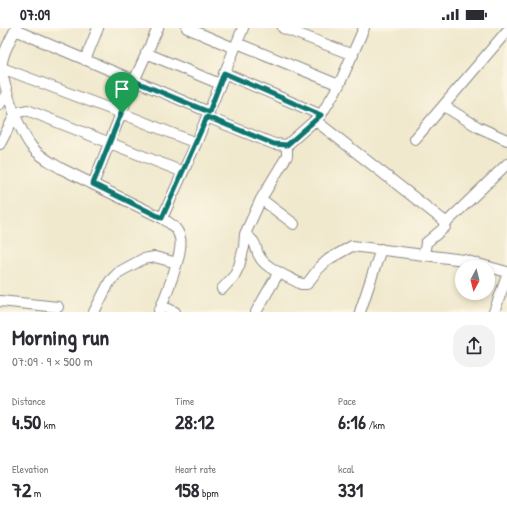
<!DOCTYPE html>
<html lang="en">
<head>
<meta charset="utf-8">
<style>
  body { margin:0; font-family:"Patrick Hand",sans-serif; background:#f2f2f3; color:#2b2b33; height:100vh; display:flex; flex-direction:column; font-size:15px; white-space:nowrap }
  * { box-sizing:border-box; margin:0 }
  p { font-size:13px; color:#7c7c81 }
  .icon { flex:none; width:22px; height:22px; fill:none; stroke:currentColor; stroke-width:2; stroke-linecap:round; stroke-linejoin:round }
  .map { position:relative; height:284px; overflow:hidden }
  .sheet { display:flex; flex-direction:column; background:#fff; flex:1 }
  .sheet>* { flex:none }
  .needle { width:26px; rotate:187deg }
  .fabs { position:absolute; left:455px; top:232px; display:grid; gap:8px }
  .fabs a { display:grid; place-items:center; width:40px; height:40px; border-radius:50%; background:#fff; box-shadow:0 2px 6px #0003; font-size:20px }
  .pin { position:absolute; display:grid; place-items:center; width:34px; height:34px; color:#fff; margin:-41px -17px; border-radius:50% 50% 50% 0; rotate:-45deg; box-shadow:0 0 4px #0007 }
  .pin .icon { rotate:45deg }
  .round { display:grid; place-items:center; flex:none; width:42px; height:42px; border-radius:16px; background:#f2f2f3 }
  .head { display:flex; align-items:center; justify-content:space-between; height:68px; padding:0 12px }
  h1 { font-size:22px; font-weight:700; line-height:30px }
  .figures { display:grid; grid-template-columns:repeat(3,1fr); gap:6px; height:68px; padding:4px 12px }
  .figures div { display:grid; align-content:center }
  .figures b { font-size:20px; font-weight:700 }
  .figures small { font-size:11px; font-weight:400 }
  .figures p { font-size:11px }
  .status { display:flex; justify-content:space-between; align-items:center; height:28px; padding:0 20px; background:#fff; direction:ltr }
  .status svg { height:11px; fill:currentColor }
  .map>svg:first-child { display:block }
</style>
</head>
<body>
<div class="status"><b>07:09</b><svg viewBox="0 0 49 12"><path d="M0 12V9h3v3zM5 12V6h3v6zM10 12V3h3v9zM15 12V0h3v12zM26 1h20v11H26zM47 4h2v5h-2z"/></svg></div>
<div class="map">
<svg width="507" height="284" viewBox="0 0 507 284">
  <rect width="100%" height="100%" fill="#fcf5e5"/>
  <filter id="ink" filterUnits="userSpaceOnUse"><feTurbulence type="fractalNoise" baseFrequency=".025" numOctaves="2"/><feDisplacementMap in="SourceGraphic" scale="8" xChannelSelector="R" yChannelSelector="G"/><feConvolveMatrix kernelMatrix="1 2 1 2 8 2 1 2 1" color-interpolation-filters="sRGB"/></filter>
  <filter id="wash" filterUnits="userSpaceOnUse"><feTurbulence type="fractalNoise" baseFrequency=".012" numOctaves="4" result="noise"/><feDisplacementMap in="SourceGraphic" scale="16" xChannelSelector="R" yChannelSelector="G"/><feGaussianBlur stdDeviation="0.9" result="paint"/><feColorMatrix in="noise" values="0 0 0 0 0 0 0 0 0 0 0 0 0 0 0 0 0 1.4 0 .05"/><feComposite in="paint" operator="in"/></filter>
  <g filter="url(#wash)">
    <rect width="100%" height="100%" fill="#f0e9ce"/>
  </g>
  <g filter="url(#ink)">
    <g fill="none" stroke-linecap="round" stroke-linejoin="round">
      <!-- minor casing -->
      <g stroke="#898684" stroke-width="12">
        <path id="minor" d="M16,0C11,11 4,22 2,34C0,53 20,104 32,119C40,129 52,135 62,141L162,190C170,195 178,200 180,210C184,224 165,269 159,284
          M187,0L234,20
          M283,0L353,27
          M15,2L209,84
          M237,15L339,57
          M146,25L220,56
          M85,32L98,0
          M2,40L121,85L196,115
          M224,45L321,87
          M0,76L7,65
          M444,78L478,99L507,112
          M207,89L274,116L287,117L321,87L339,57L364,0
          M316,93L443,192L445,199L426,215L424,227
          M415,111L507,3
          M0,116L16,85L27,82L183,144
          M93,156L134,53L158,0
          M261,171L294,196
          M162,190L195,118L243,0
          M446,195L507,136
          M245,206C261,218 252,218 261,231C269,242 289,249 301,256H307L319,240L329,231L352,218L464,232L507,244
          M222,261L234,248L239,238L244,219L245,206L261,171L287,128V117
          M0,273L58,279
          M162,278L175,284
          M94,284L110,253L119,244L143,231L155,229L177,235
          M256,284L279,244
          M360,284L381,221
          M494,284L507,248"/>
      </g>
      <!-- minor -->
      <use href="#minor" stroke="#fff" stroke-width="10"/>
    </g>
  </g>
  <g fill="none" stroke-linecap="round" stroke-linejoin="round" filter="url(#ink)">
    <!-- route casing -->
    <g stroke="#fff" stroke-width="8">
      <path id="route" d="M224,45L321,87L287,117L274,116L207,89L162,190L93,156L134,53L209,84Z"/>
    </g>
    <!-- route -->
    <use href="#route" stroke="#0f766e" stroke-width="5"/>
  </g>
</svg>
<div class="fabs">
<a><svg class="needle" viewBox="-14 -14 28 28"><path d="M0-13l5 13h-10z" fill="#e53935"/><path d="M0 13l5-13h-10z" fill="#7c7c81"/></svg></a>
</div>
<div class="pin" style="left:122px;top:85px;background:#1e9e55"><svg class="icon" aria-label="arrive" viewBox="0 0 24 24"><path d="M6 21V4h12l-3 4 3 4H6"/></svg></div>
</div>
<section class="sheet">
<div class="head"><div><h1>Morning run</h1><p>07:09 · 9 × 500 m</p></div><a class="round"><svg class="icon" aria-label="share" viewBox="0 0 24 24"><path d="M12 15V3M7 8l5-5 5 5M5 13v7h14v-7"/></svg></a></div>
<div class="figures">
<div><p>Distance</p><b>4.50<small> km</small></b></div>
<div><p>Time</p><b>28:12</b></div>
<div><p>Pace</p><b>6:16<small> /km</small></b></div>
</div>
<div class="figures">
<div><p>Elevation</p><b>72<small> m</small></b></div>
<div><p>Heart rate</p><b>158<small> bpm</small></b></div>
<div><p>kcal</p><b>331</b></div>
</div>
</section>
</body>
</html>
